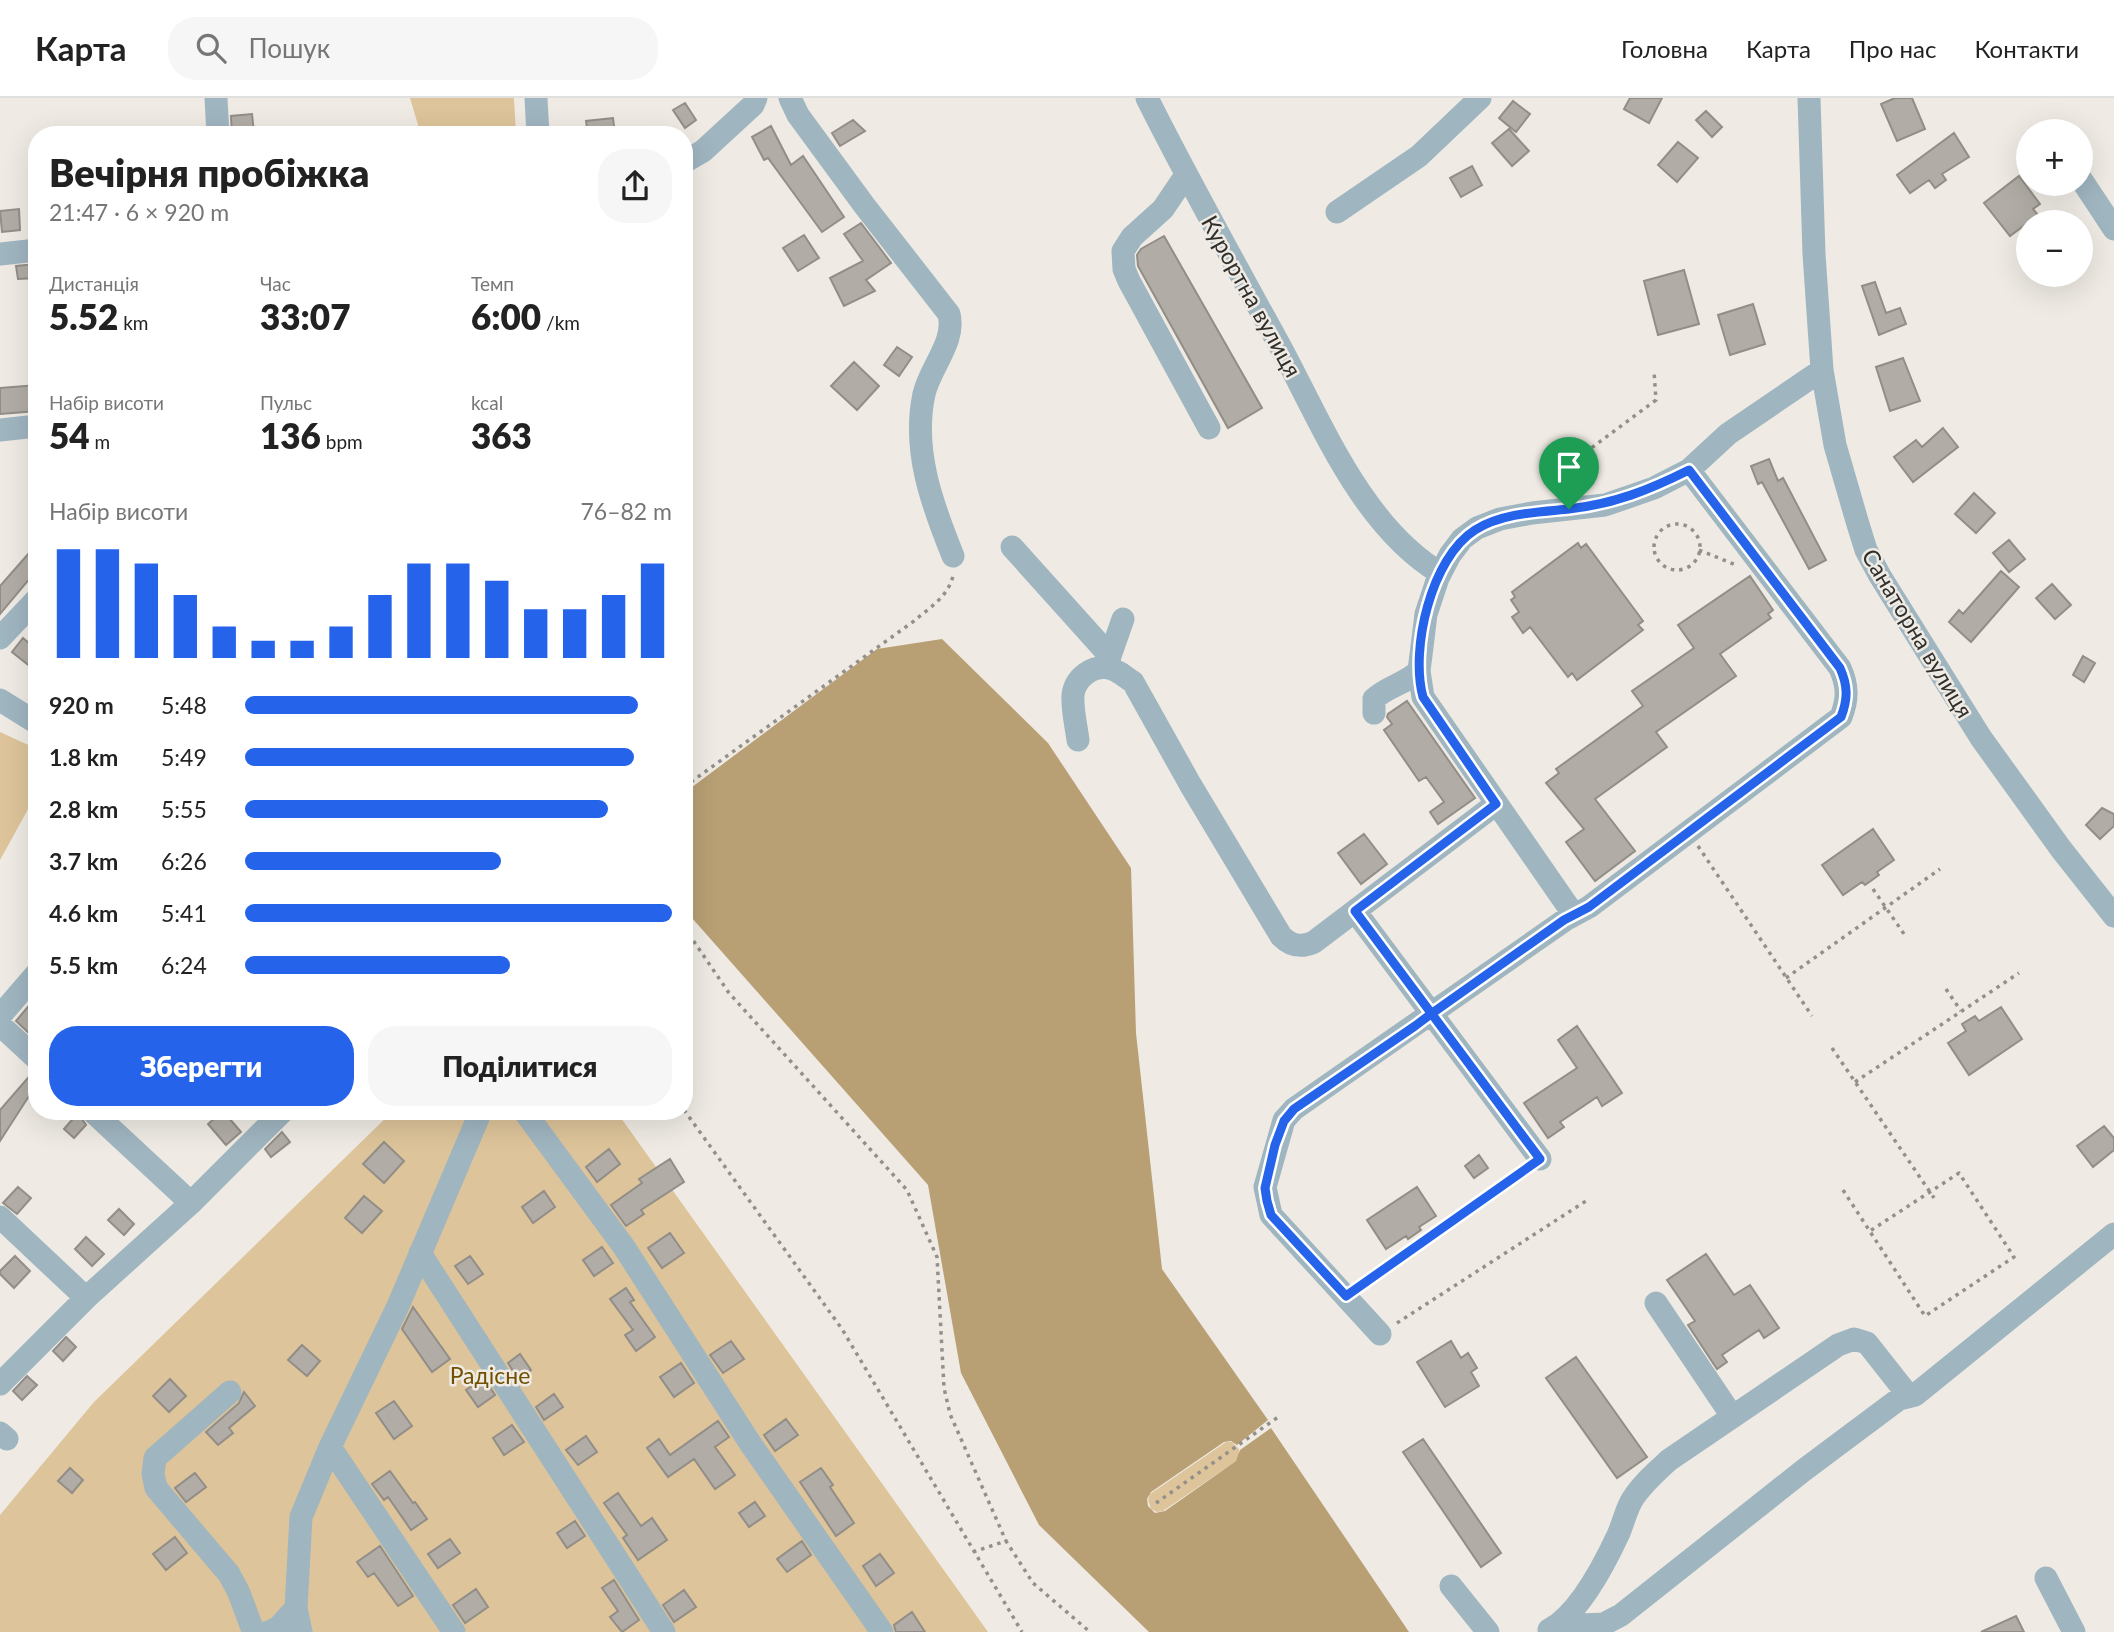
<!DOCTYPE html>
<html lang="uk">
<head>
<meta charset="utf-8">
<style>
  body { margin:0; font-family:Lato,sans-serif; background:#f6f6f6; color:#222; height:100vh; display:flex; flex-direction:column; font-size:26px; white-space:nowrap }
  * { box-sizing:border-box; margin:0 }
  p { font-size:23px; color:#767676 }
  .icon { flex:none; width:38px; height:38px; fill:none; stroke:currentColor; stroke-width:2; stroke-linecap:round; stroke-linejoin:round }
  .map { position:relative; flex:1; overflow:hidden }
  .panel { position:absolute; left:28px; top:28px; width:665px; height:994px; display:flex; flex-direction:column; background:#fff; border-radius:28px; box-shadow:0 7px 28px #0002 }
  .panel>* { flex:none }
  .tools { position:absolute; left:2016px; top:21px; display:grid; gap:14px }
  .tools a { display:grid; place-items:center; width:77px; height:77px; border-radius:50%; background:#fff; box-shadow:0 7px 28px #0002; font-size:35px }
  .pin { position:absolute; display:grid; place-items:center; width:60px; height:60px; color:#fff; margin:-72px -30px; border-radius:50% 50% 50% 0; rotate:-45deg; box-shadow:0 0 7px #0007 }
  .pin .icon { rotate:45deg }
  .round { display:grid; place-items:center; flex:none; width:74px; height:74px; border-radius:28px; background:#f6f6f6 }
  .headline { display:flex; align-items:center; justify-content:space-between; height:119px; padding:0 21px }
  h1 { font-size:38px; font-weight:800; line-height:52px }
  .metrics { display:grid; grid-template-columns:repeat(3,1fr); gap:10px; height:119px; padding:7px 21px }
  .metrics div { display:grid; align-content:center }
  .metrics b { font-size:35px; font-weight:800 }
  .metrics small { font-size:19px; font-weight:400 }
  .metrics p { font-size:19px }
  .chart { height:196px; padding:14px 21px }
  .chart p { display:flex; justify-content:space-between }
  .chart svg { width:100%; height:126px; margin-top:7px; stroke:#2563eb; stroke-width:6 }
  .button { display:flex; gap:14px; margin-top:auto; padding:14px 21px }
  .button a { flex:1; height:80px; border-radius:28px; background:#2563eb; color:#fff; font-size:28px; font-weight:800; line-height:80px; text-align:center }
  .button a+a { background:#f6f6f6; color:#222 }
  ul { padding:0 21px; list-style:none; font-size:23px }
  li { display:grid; grid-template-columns:112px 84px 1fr; align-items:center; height:52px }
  li i { height:18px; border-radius:9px; background:#2563eb }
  header { display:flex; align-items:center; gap:42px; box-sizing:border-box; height:98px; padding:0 35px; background:#fff; border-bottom:2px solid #e0e0e0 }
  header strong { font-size:33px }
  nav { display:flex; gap:38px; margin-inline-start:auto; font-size:24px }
  .search { width:490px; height:63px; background:#f6f6f6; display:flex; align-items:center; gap:18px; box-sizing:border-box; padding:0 24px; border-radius:28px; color:#767676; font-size:26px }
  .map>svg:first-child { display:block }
</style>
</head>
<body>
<header>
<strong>Карта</strong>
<div class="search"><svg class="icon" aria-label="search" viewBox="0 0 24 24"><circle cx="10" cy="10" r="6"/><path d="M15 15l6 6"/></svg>Пошук</div>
<nav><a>Головна</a><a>Карта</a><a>Про нас</a><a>Контакти</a></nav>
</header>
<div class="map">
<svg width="2114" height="1534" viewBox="0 0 2114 1534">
  <rect width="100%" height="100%" fill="#efebe4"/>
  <!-- green -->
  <path fill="#ddc49a" d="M410,0H514L516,37H421Z
    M0,634L37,651V695L0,762Z
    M393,1013H616L988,1534H0V1417L94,1304Z
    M1226,1344H1232L1239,1351V1357L1236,1363L1163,1413L1157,1414L1151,1411L1148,1402L1150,1396Z"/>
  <!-- water -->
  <path fill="#b89f74" d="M942,541L1048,645L1131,770L1136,935L1162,1171L1268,1322L1237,1347L1231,1343L1224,1344L1151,1394L1147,1401L1148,1408L1155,1415L1165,1413L1236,1363L1240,1352L1271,1330L1409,1534H1149L1039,1427L961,1275L928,1087L684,811V695L877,551Z"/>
  <!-- building -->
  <path fill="#b1ada6" stroke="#928e87" stroke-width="2" d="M1630,0H1662L1649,25L1624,11Z
    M1895,0H1912L1925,31L1897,43L1881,6Z
    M1513,3L1530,16L1516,34L1499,20Z
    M685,5L696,22L685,30L673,12Z
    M1706,13L1722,29L1712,39L1696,22Z
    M252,16L254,35L232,37L231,18Z
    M613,20L615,37H588L586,23Z
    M853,22L865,33L840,48L832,35Z
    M771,28L791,67L803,58L844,119L822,134L768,60L764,62L752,39Z
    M1509,31L1529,53L1512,68L1492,45Z
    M1954,35L1969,59L1942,76L1946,82L1935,90L1929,82L1910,95L1897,77Z
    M1678,44L1698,60L1677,84L1658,67Z
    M1472,68L1482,87L1461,99L1450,80Z
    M2019,78L2040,106L2033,111L2038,117L2010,138L1984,105Z
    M19,111L20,132L2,134L0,113Z
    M861,125L891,165L866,182L875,193L844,208L830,180L863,163L844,136Z
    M804,137L819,160L798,173L783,150Z
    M1164,138L1262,310L1228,330L1138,168L1137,157L1141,151Z
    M36,166L37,180L18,181L16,168Z
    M1684,172L1699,226L1658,237L1644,183Z
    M1875,184L1886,215L1900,210L1906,226L1879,237L1862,188Z
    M1753,206L1765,246L1730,257L1718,217Z
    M897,249L912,259L899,278L884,267Z
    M1903,260L1920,303L1890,313L1876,269Z
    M854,264L879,288L857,312L831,288Z
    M37,287V313L0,316V290Z
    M1943,330L1958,349L1913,384L1894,359L1916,342L1922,349Z
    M1769,361L1778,383L1783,380L1826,462L1809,471L1762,384L1758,386L1751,368Z
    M1974,395L1995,415L1976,435L1955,416Z
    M2009,442L2025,461L2009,474L1993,455Z
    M1578,445L1581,450L1586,446L1643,523L1638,527L1643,532L1577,582L1572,575L1568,579L1530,529L1523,535L1512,519L1519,514L1511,502L1515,499L1512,494Z
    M37,446V472L0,516V488Z
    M2001,473L2019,489L1971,544L1949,524L1959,512L1963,516Z
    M1750,478L1773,512L1768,516L1771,520L1720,556L1736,578L1656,634L1667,649L1595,701L1635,753L1595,783L1566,744L1584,731L1546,685L1559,675L1556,671L1643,608L1632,593L1694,550L1678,527Z
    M2052,486L2071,507L2055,521L2036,500Z
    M23,540L37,552V574L12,554Z
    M2083,558L2095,565L2084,584L2073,577Z
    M1407,603L1475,700L1438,726L1430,714L1444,704L1426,679L1419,683L1384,632L1392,626L1387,619L1388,616Z
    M2102,710L2114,716V728L2100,741L2086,727Z
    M1873,731L1894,762L1877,774L1879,777L1865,787L1862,784L1843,797L1822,767Z
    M1364,736L1387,766L1361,786L1338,755Z
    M37,898V933L32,938L16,923Z
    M2001,909L2022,941L1969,977L1948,945L1966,933L1962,926L1975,918L1979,923Z
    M1577,928L1622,995L1602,1008L1597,999L1560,1024L1564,1029L1548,1040L1524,1005L1577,970L1558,942Z
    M33,974L37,975V1005L29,998L0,1043V1012Z
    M223,1013L241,1034L226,1047L208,1026Z
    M78,1015L86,1027L74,1040L64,1031Z
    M2104,1028L2114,1040V1052L2093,1069L2077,1048Z
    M282,1034L290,1044L271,1059L265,1051Z
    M384,1044L404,1063L384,1085L363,1066Z
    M609,1051L620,1066L597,1084L586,1069Z
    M1479,1057L1488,1070L1474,1080L1465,1068Z
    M670,1061L684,1084L641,1112L644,1116L626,1128L611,1107L642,1085L639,1081Z
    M18,1089L31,1100L17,1116L3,1105Z
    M1417,1089L1436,1118L1419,1129L1421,1132L1408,1141L1406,1138L1386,1151L1367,1122Z
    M544,1093L555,1109L533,1125L522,1109Z
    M364,1098L382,1113L362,1135L345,1120Z
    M119,1111L134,1126L124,1137L108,1122Z
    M670,1135L684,1155L662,1170L648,1150Z
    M86,1139L104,1156L92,1168L75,1151Z
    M602,1149L613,1165L594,1178L583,1162Z
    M1706,1156L1734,1197L1750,1187L1779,1230L1764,1240L1759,1232L1722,1257L1727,1264L1717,1271L1688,1227L1695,1223L1667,1182Z
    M15,1158L30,1173L14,1190L0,1176V1173Z
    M470,1158L483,1176L468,1186L455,1168Z
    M626,1190L634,1202L630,1204L655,1239L636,1253L625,1237L633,1232L610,1201Z
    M413,1209L450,1261L432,1274L402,1231Z
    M66,1239L76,1249L63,1263L53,1253Z
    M731,1243L744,1261L723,1275L710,1257Z
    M1451,1243L1461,1260L1468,1255L1477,1270L1471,1274L1479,1288L1445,1309L1417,1264Z
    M302,1247L320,1263L307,1278L288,1262Z
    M520,1256L531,1272L518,1281L508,1265Z
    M1576,1259L1647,1359L1617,1380L1546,1280Z
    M681,1265L694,1285L674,1299L660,1279Z
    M27,1278L37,1287L22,1302L13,1293Z
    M484,1280L495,1297L478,1309L466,1292Z
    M170,1281L186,1298L169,1314L153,1298Z
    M244,1294L255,1308L229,1330L233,1335L218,1347L206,1334L239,1305Z
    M554,1296L563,1309L544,1322L536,1309Z
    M394,1303L412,1328L394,1341L376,1315Z
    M786,1321L798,1337L775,1353L764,1337Z
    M718,1323L729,1339L715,1349L735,1377L715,1391L694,1361L668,1379L647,1350L659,1341L670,1357Z
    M512,1327L524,1344L504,1357L493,1340Z
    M586,1338L597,1354L578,1367L566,1352Z
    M1423,1341L1501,1455L1481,1469L1403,1354Z
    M70,1370L83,1382L72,1395L58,1383Z
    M821,1370L833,1387L830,1389L854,1425L836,1438L800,1384Z
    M390,1373L413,1405L415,1404L427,1421L411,1432L388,1399L384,1402L372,1386Z
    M195,1375L206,1389L186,1404L175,1390Z
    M618,1395L641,1428L652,1420L667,1442L638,1462L623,1440L627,1437L604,1405Z
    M755,1404L765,1418L749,1429L739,1415Z
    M575,1423L585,1438L567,1450L557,1435Z
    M175,1439L187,1455L166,1472L153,1456Z
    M450,1441L460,1455L438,1470L428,1456Z
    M802,1443L811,1457L787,1474L777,1461Z
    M380,1448L413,1498L398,1508L374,1475L368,1479L357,1464Z
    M880,1456L894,1475L876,1488L863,1468Z
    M614,1482L639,1522L622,1534L610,1519L618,1513L602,1490Z
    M476,1491L488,1509L465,1525L453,1507Z
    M684,1492L696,1509L674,1524L663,1507Z
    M912,1514L925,1534H896L894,1527Z
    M2016,1518L2024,1534H1981Z"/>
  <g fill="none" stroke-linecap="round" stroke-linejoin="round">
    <!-- path -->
    <path stroke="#93908b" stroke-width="3.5" stroke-dasharray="3.5 5" stroke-linecap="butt" d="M1564,392L1559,374L1656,302L1654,273
      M1654 449a23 23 0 1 1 46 0a23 23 0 1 1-46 0Z
      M1699,452L1736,467
      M684,689L914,523C929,510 948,499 953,478
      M1698,748L1812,918
      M1873,791L1904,836
      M684,829L729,895L907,1092L937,1159L944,1290L950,1316L1006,1443
      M1786,880L1940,771
      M1946,891L1961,913
      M1832,950L1934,1100
      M1855,984L2019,875
      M684,1012L842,1231L1022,1534
      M1843,1092L1925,1218L2014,1159L1959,1075L1870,1133
      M1362,1187L1524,1073
      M1397,1225L1589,1101
      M1156,1405L1281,1317
      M973,1454L1006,1443L1033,1485L1090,1534"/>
    <!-- minor -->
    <path stroke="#9fb5c0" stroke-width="23" d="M216,0L218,37
      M536,0L538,37
      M790,0L798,17L864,107L949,216C956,244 930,269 924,296C912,352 932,406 953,458
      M1147,0C1189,84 1235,166 1280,248C1322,326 1362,428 1440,475
      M1809,0L1814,156L1822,272L1835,347L1857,423L1866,452L1880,478L1981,640L2061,751L2114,818
      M684,64L703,53L753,7L756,0
      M1186,77L1163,111L1132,139L1123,153L1124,171L1129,183L1209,330
      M2081,81L2114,131
      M1337,114L1419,58L1480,0
      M0,156L37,152
      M0,332L37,328
      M1012,449L1110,558L1108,570
      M0,540L37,501
      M1110,558L1123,521
      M0,602L37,625
      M1374,615V601C1388,588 1405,586 1419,573
      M1078,642C1076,627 1072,611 1073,597C1075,580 1092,567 1109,570C1118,572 1125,579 1133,584L1190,686L1281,838C1291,848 1301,850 1314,844L1496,706
      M1355,813L1540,1061
      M1574,817L1423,599L1419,573L1426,516L1438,480L1450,457L1462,441L1477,430L1500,421L1532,415L1605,407L1654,390L1689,372L1728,336L1822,272
      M0,918L37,875
      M0,927L37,961
      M92,1013L191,1105
      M524,1013L624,1149L750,1345L882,1534
      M0,1119L86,1200
      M420,1155L664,1534
      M1656,1205L1732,1318
      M1380,1236L1271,1117L1265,1089L1284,1022L1294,1011L1565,822L1589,809L1841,619C1848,601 1848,588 1840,570L1689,372
      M0,1286L86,1200L191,1105L283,1013
      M230,1294L155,1360L153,1376L156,1390L229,1476L239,1495L252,1530L257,1534
      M0,1335L7,1341
      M330,1349L454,1534
      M2046,1480L2074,1534
      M1451,1488L1488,1534
      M1557,1528L1604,1526L1621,1517L1804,1372L1899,1301L1915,1297L2114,1136
      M1549,1532C1579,1516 1604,1467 1618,1437C1623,1426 1626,1412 1632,1402C1641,1387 1656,1374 1669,1362L1838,1247L1854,1241L1867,1245L1908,1297
      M269,1534L279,1529L296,1510
      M301,1534L296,1510L301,1419L330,1349L398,1208L478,1020L479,1013"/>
  </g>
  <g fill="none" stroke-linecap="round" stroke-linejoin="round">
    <!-- route casing -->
    <g stroke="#fff" stroke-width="14">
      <path id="route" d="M1569,411C1539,414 1502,415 1475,432C1431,460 1410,551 1423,599L1496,706L1355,813L1540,1061L1346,1198L1271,1117L1267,1103L1265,1090L1275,1047L1284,1023L1294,1011L1415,928L1431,916L1564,822L1589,809L1841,619C1848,601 1848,588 1840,570L1689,372C1649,392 1614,406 1569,411"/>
    </g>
    <!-- route -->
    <use href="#route" stroke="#2563eb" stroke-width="9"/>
  </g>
  <g text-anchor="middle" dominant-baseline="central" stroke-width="5" stroke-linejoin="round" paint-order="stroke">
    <!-- street labels -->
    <g font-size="23" fill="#302f2c" stroke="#efebe4">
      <text transform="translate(1252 198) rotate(61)">Курортна вулиця</text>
      <text transform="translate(1918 535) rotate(59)">Санаторна вулиця</text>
    </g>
    <!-- park labels -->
    <g font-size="23" fill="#715000" stroke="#efebe4">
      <text x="490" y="1277">Радісне</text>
    </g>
  </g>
</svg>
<div class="tools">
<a>+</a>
<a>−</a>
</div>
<div class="pin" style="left:1569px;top:411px;background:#1e9e55"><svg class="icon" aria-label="arrive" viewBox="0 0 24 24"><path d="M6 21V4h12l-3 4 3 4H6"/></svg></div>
<section class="panel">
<div class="headline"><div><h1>Вечірня пробіжка</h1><p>21:47 · 6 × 920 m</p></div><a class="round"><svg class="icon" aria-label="share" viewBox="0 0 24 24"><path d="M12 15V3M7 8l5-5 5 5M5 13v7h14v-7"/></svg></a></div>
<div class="metrics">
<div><p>Дистанція</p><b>5.52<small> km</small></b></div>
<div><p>Час</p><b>33:07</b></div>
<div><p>Темп</p><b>6:00<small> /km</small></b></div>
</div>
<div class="metrics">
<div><p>Набір висоти</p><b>54<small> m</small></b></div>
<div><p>Пульс</p><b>136<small> bpm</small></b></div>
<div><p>kcal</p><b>363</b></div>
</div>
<div class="chart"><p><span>Набір висоти</span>76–82 m</p>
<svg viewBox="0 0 160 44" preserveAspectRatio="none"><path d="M5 44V6M15 44V6M25 44V11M35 44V22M45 44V33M55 44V38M65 44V38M75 44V33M85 44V22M95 44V11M105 44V11M115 44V17M125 44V27M135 44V27M145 44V22M155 44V11"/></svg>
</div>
<ul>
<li><b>920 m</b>5:48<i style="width:92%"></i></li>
<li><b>1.8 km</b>5:49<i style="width:91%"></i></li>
<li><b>2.8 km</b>5:55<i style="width:85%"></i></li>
<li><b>3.7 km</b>6:26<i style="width:60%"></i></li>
<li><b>4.6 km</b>5:41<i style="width:100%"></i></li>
<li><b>5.5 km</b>6:24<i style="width:62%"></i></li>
</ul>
<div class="button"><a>Зберегти</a><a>Поділитися</a></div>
</section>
</div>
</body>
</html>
